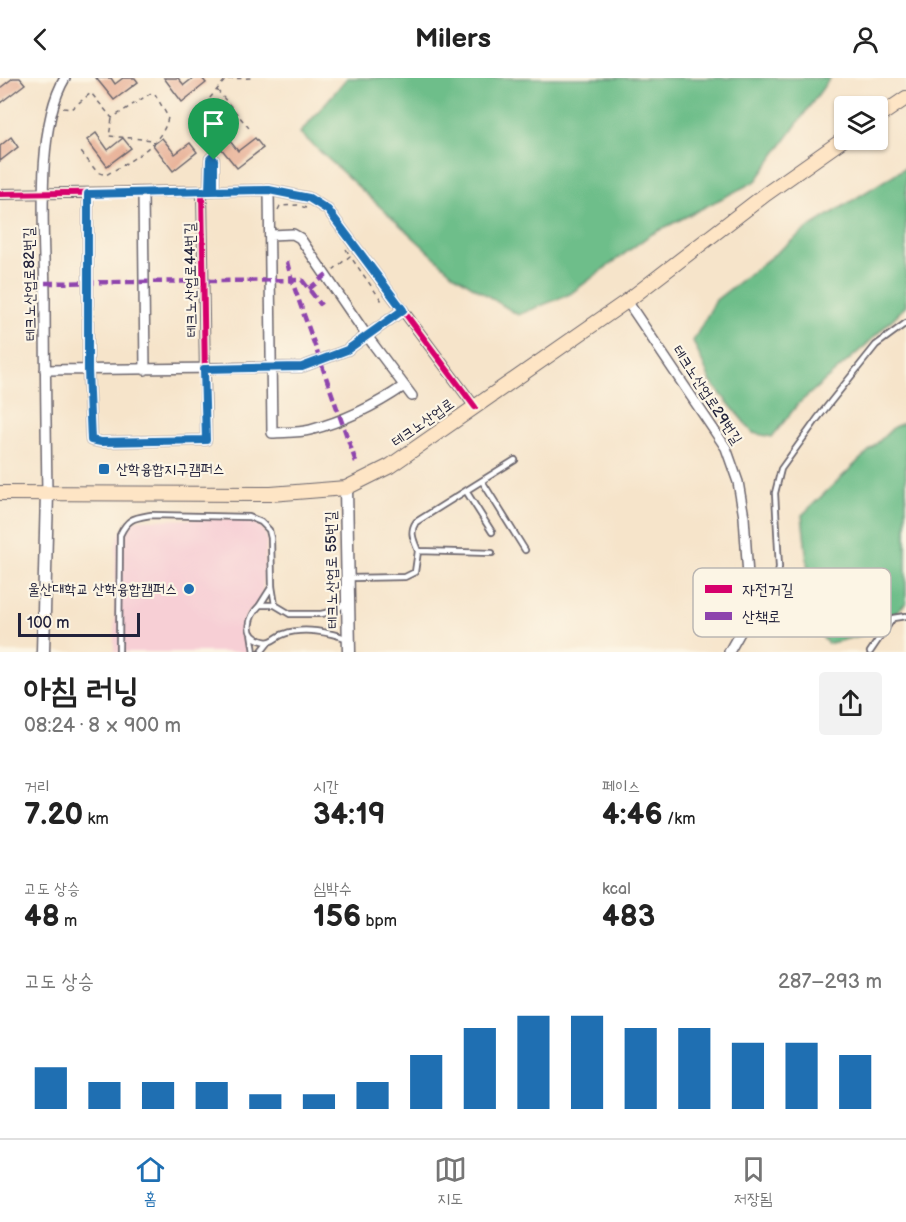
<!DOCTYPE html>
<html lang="ko">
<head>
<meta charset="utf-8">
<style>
  body { margin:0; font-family:"Balsamiq Sans","Poor Story",sans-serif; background:#f2f2f2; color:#222; height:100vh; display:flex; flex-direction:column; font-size:22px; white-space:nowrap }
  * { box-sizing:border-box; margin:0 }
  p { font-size:20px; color:#767676 }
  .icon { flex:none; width:33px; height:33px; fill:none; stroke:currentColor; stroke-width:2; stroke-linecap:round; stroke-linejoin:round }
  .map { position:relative; height:574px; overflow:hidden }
  .panel { display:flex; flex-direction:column; background:#fff; flex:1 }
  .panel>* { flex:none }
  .fabs { position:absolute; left:834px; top:18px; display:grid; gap:12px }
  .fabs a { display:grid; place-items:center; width:54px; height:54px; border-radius:6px; background:#fff; box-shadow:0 2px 4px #0004; font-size:30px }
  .scale { position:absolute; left:18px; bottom:15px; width:122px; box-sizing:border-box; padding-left:6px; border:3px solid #22223b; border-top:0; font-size:16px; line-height:21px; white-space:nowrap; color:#22223b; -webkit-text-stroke:4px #fcf5e5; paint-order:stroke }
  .pin { position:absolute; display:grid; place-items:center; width:51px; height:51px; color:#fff; margin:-62px -26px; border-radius:50% 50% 50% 0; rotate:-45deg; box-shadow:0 0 6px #0007 }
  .pin .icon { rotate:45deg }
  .round { display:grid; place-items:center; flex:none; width:63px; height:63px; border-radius:6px; background:#f2f2f2 }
  .head { display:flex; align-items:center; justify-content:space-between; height:102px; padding:0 24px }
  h1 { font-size:33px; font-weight:700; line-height:45px }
  .figures { display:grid; grid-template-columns:repeat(3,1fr); gap:9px; height:102px; padding:6px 24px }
  .figures div { display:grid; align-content:center }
  .figures b { font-size:30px; font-weight:700 }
  .figures small { font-size:16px; font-weight:400 }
  .figures p { font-size:16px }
  .chart { height:168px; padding:12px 24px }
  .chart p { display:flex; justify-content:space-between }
  .chart svg { width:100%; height:108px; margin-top:6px; stroke:#1f6fb2; stroke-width:6 }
  header { display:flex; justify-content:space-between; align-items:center; height:78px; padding:0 24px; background:#fff; font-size:27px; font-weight:700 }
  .tab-bar { display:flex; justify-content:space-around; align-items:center; height:84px; border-top:2px solid #e0e0e0; background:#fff; font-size:16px; color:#767676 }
  .tab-bar a { display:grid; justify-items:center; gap:3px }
  .tab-bar .selected { color:#1f6fb2 }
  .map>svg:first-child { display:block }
</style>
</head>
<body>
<header><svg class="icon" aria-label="back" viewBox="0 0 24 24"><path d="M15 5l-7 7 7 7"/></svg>Milers<svg class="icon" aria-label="person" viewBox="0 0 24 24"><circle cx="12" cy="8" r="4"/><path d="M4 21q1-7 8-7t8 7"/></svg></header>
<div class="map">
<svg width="906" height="574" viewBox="0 0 906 574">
  <rect width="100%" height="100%" fill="#fcf5e5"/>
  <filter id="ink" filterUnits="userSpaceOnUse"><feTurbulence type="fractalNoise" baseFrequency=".0167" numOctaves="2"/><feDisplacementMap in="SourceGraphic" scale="12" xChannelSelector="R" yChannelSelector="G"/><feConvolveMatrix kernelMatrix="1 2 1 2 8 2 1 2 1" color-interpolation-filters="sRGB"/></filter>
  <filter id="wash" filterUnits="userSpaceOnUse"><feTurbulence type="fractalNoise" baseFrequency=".008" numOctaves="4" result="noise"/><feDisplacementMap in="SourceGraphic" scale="24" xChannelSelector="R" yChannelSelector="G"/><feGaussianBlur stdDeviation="1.35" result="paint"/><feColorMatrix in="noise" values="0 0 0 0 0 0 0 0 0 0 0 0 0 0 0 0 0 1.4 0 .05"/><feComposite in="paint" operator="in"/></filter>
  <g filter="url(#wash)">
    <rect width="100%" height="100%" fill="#f6e4ca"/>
    <!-- built -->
    <path fill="#f7cfd5" d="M246,440L256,444L264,451L267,460L262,520L256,530L247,536L242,548L247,559L248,574H114L116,466L120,455L129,445L136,442Z"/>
    <!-- forest -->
    <path fill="#6ebe8a" stroke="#487062" stroke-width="1.5" d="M347,0H830L756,103L650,157L570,216L518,237L453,196L300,55Z
      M906,89V228L866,267L798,326L772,359L753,355L711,304L693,263L716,222L808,150Z
      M906,344V525L874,554L828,566L806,540L810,512L802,437L894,349Z"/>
    <g id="blocks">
      <!-- building -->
      <path fill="#e9b59c" d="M13,0H20L25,6L0,25V10Z
        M96,0H111L115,6L123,0H135L138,4L114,22Z
        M164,0H178L184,7L193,0H202L206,5L182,24Z
        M96,55L108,72L123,60L131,70L107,88L87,62Z
        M225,57L238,73L255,60L263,70L237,90L216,64Z
        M11,59L18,69L0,83V68Z
        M162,60L175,76L190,65L197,74L173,93L153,67Z"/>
    </g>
  </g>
  <g filter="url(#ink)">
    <use href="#blocks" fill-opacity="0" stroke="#6c666d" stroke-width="1.5"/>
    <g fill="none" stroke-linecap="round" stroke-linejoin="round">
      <!-- service casing -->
      <g stroke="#6c666d" stroke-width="8">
        <path id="service" d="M482,403L525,472
          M466,413L492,454
          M418,473C414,463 409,454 416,444L515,382
          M350,500L405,499L415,494L418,473L492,475
          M750,522L770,524L775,515L779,489L775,415L781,391L817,341L876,267L906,245
          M346,524L335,533L321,536H290L275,527H260C249,538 242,558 263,563C273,566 276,558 284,556C303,549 330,554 348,561
          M260,527L272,508
          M251,555L254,574
          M119,574L120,457C128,440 134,440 151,437L249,439L261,444L269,452L271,460L272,508L275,527
          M261,574L268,565
          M870,574L893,540L906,538"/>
      </g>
      <!-- minor casing -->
      <g stroke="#6c666d" stroke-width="12">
        <path id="minor" d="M269,112L272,355C284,354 298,355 310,352C344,343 375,328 404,308
          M209,113L210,81L212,79L214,82V113
          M143,115L145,292
          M0,116L269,112L309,120L328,132L475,329
          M88,116V292L91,362L101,364L206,362L202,113
          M270,157L293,156L300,160L367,258L412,318
          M627,223L726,370L738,404L744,439L750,527L742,551L729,574
          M45,292L302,289L347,272L403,232
          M47,415C46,348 45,282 45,215C44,156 35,49 65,0"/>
      </g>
      <!-- tertiary casing -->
      <g stroke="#6c666d" stroke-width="15">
        <path id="tertiary" d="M346,410L349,574
          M43,574L47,415"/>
      </g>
      <!-- secondary casing -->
      <g stroke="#6c666d" stroke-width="16">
        <path id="secondary" d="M878,39L906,20
          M0,415L271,416L346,410L390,388L627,223L766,116L844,61"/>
      </g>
      <!-- path -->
      <path stroke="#6c666d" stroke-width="1.5" stroke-dasharray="4.5 4.5" stroke-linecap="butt" d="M217,12L249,50
        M204,27L226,1L253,0
        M63,30L71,31L91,15L112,40L151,15L155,16L168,39C164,66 128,84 106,97L97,94L81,74
        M112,41L109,58L153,62
        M278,132L280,128L298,127L306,130
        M346,171L350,178
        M333,192L350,178L384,226"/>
      <!-- service -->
      <use href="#service" stroke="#fff" stroke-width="4.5"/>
      <!-- minor -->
      <use href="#minor" stroke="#fff" stroke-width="9"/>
      <!-- tertiary -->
      <use href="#tertiary" stroke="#fff" stroke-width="12"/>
      <!-- secondary -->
      <use href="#secondary" stroke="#fee5c5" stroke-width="14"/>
      <!-- quiet -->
      <path stroke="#8e44ad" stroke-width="4.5" stroke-dasharray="9 4.5" stroke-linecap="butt" d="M287,184L292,203L356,384
        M45,205L302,202L321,227
        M309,211L329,194"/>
      <!-- cycleway casing -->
      <g stroke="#fcf5e5" stroke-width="10">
        <path id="cycleway" d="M0,116L269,112L309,120L328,132L475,329
          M88,116V292L91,362L101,364L206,362L202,113"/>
      </g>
      <!-- cycleway -->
      <use href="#cycleway" stroke="#d6006c" stroke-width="6"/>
    </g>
  </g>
  <g fill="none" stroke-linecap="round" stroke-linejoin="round" filter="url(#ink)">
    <!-- route casing -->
    <g stroke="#fff" stroke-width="12">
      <path id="route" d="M214,82V113H209L88,116V292L91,362L101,364L206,362L204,291L302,289L347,272L403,232L328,132L309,120L269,112L209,113L210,81L212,79L214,82"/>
    </g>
    <!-- route -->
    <use href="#route" stroke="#1f6fb2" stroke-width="8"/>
  </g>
  <!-- markers -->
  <g fill="#1f6fb2" stroke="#fcf5e5" stroke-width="2">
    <rect x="98" y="385" width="12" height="12" rx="3"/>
    <circle cx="189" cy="511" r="6"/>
  </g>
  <g text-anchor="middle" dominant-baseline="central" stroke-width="4.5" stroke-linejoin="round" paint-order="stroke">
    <!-- street labels -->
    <g font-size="15" fill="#22223b" stroke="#fcf5e5">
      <text transform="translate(191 202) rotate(-91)">테크노산업로44번길</text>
      <text transform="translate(30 206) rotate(-91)">테크노산업로82번길</text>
      <text transform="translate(707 317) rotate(57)">테크노산업로29번길</text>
      <text transform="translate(423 345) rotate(-35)">테크노산업로</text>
      <text transform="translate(332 492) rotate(-91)">테크노산업로 55번길</text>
    </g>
    <!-- poi labels -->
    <g font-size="15" fill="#22223b" stroke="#fcf5e5" text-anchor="start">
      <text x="116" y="391">산학융합지구캠퍼스</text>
      <text x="177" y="511" text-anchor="end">울산대학교 산학융합캠퍼스</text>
    </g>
  </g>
  <!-- legend -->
  <rect x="693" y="490" width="198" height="69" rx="9" fill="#fcf5e5" stroke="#bbb6b2" stroke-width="1.5"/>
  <rect x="705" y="507" width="27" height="8" fill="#d6006c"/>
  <rect x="705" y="534" width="27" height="8" fill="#8e44ad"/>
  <g font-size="16" fill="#22223b">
    <text x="742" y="517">자전거길</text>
    <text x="742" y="544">산책로</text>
  </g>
</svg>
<div class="fabs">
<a><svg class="icon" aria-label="layers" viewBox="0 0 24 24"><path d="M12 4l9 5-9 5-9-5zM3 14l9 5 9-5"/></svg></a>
</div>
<div class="scale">100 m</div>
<div class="pin" style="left:214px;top:82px;background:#1e9e55"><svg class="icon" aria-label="arrive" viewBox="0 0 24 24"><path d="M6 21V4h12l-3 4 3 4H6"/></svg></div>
</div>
<section class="panel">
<div class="head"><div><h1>아침 러닝</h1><p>08:24 · 8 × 900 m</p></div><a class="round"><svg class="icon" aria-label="share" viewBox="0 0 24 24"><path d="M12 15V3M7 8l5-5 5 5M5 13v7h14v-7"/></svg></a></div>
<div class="figures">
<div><p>거리</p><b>7.20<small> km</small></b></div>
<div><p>시간</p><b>34:19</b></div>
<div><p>페이스</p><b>4:46<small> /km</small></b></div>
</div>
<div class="figures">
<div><p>고도 상승</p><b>48<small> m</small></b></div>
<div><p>심박수</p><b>156<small> bpm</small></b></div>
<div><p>kcal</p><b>483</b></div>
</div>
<div class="chart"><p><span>고도 상승</span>287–293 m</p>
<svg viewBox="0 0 160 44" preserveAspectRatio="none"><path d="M5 44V27M15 44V33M25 44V33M35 44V33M45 44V38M55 44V38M65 44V33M75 44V22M85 44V11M95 44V6M105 44V6M115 44V11M125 44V11M135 44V17M145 44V17M155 44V22"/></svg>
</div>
</section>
<nav class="tab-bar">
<a class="selected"><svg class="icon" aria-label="home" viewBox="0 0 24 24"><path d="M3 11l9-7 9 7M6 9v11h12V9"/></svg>홈</a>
<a><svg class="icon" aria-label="map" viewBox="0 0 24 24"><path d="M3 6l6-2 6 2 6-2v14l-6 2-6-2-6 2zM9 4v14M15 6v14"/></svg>지도</a>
<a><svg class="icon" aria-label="saved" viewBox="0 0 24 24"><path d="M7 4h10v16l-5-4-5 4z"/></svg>저장됨</a>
</nav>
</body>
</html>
